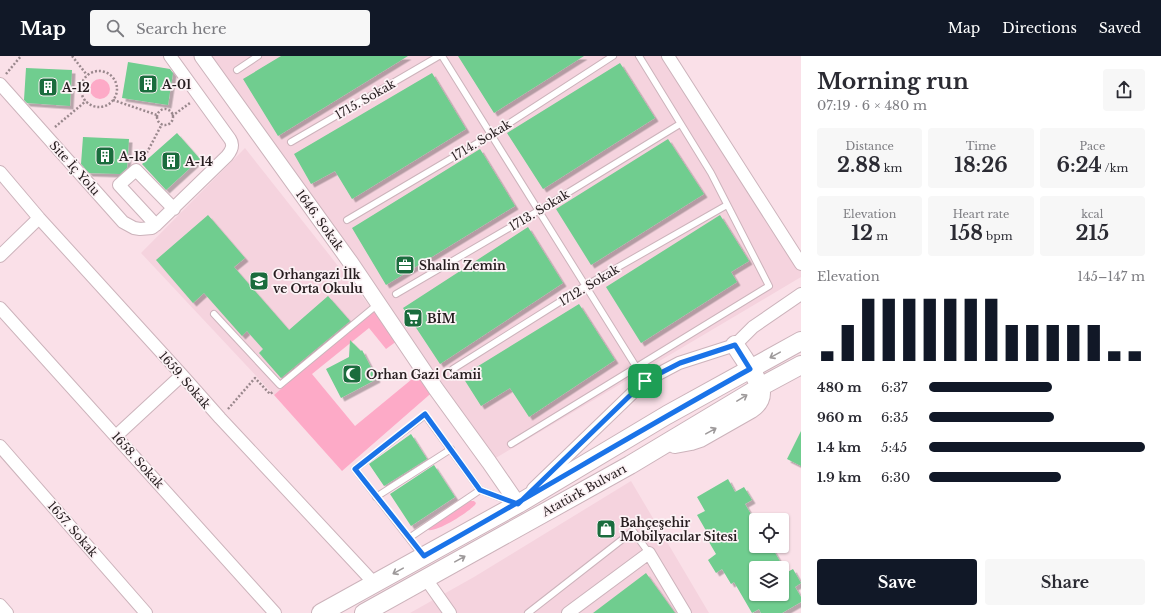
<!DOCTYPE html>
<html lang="en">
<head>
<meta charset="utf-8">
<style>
  body { margin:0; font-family:"Libre Baskerville",serif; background:#f7f7f7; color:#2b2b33; height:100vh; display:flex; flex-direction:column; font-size:15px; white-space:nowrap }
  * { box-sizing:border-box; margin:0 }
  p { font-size:13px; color:#7c7c81 }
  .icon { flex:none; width:22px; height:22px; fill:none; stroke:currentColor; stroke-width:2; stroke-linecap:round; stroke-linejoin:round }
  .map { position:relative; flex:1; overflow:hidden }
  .details { display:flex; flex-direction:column; background:#fff; width:360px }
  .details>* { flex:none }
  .buttons { position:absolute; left:749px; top:457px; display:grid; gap:8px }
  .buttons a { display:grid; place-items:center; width:40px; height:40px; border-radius:4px; background:#fff; box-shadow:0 1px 3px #0004; font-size:20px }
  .pin { position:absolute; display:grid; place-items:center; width:34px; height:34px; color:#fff; margin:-17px; border-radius:8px; box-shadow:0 2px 6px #0006 }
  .round { display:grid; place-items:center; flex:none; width:42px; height:42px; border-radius:4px; background:#f7f7f7 }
  .head { display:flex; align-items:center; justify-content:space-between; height:68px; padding:0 16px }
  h1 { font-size:22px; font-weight:700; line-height:30px }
  .stats { display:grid; grid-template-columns:repeat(3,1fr); gap:6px; height:68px; padding:4px 16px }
  .stats div { display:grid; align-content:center; border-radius:4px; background:#f7f7f7; text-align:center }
  .stats b { font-size:20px; font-weight:700 }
  .stats small { font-size:11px; font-weight:400 }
  .stats p { font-size:11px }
  .chart { height:112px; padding:8px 16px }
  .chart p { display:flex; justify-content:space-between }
  .chart svg { width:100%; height:72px; margin-top:4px; stroke:#111827; stroke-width:6 }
  .action { display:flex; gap:8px; margin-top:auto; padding:8px 16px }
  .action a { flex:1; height:46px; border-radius:4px; background:#111827; color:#fff; font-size:16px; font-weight:700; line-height:46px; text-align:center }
  .action a+a { background:#f7f7f7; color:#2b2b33 }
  ul { padding:0 16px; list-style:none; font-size:13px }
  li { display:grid; grid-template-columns:64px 48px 1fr; align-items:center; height:30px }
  li i { height:10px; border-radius:5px; background:#111827 }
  header { display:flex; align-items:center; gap:24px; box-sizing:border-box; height:56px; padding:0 20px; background:#111827; color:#fff }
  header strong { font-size:19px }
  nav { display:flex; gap:22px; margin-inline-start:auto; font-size:14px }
  .search { width:280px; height:36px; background:#f7f7f7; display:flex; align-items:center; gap:10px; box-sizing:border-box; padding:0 14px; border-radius:4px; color:#7c7c81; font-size:15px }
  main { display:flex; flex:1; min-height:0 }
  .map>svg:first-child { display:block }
</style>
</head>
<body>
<header>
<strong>Map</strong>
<div class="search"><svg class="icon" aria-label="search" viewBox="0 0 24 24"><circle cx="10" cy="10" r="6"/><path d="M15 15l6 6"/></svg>Search here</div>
<nav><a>Map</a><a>Directions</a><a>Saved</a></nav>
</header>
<main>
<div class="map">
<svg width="801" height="557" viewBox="0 0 801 557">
  <defs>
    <filter id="shadow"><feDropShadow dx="3.5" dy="3.5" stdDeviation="0" flood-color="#0004"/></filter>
  </defs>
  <rect width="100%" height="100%" fill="#fae0e8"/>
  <!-- built -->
  <path fill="#f5d3de" d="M202,0H671L801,208V221L489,406Z
    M245,92L372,253L274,339L141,197Z
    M631,425L709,557H410L474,521Z"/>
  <!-- green -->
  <path fill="#fdaac7" d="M90 33a10 10 0 1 1 20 0a10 10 0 1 1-20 0Z
    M378,248L401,282L386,293L369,272L312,318L355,370L423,314L436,333L342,415L274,339Z
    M470,445H474L476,447L475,449C467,457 438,476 428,474L429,471Z"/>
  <!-- building -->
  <path fill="#6fcd8f" filter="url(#shadow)" d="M281,0H408L278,80L243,23Z
    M458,0H584L494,57Z
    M128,6L170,13L173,17L168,49L122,42Z
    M620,7L655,62L543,133L507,77Z
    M26,12L72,14L70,50L27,47L24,44Z
    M432,17L466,73L352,143L335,115L311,128L294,98Z
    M177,77L200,103L166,134L142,108Z
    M83,81L129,83L127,112L120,118L89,117L81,108Z
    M668,83L704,138L591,209L556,153Z
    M480,93L515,150L386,229L352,172Z
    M208,159L245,202L234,211L289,274L328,240L350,265L281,322L259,297L263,293L247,275L242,280L204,237L193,247L156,204Z
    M720,159L749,205L731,216L737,226L641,287L606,231Z
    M528,171L563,227L440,308L403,252Z
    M579,248L615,304L529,361L510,332L481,350L462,320Z
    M350,284L361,295L362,294L377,323L341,342L326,313L349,301Z
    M801,375V410L787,403Z
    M411,378L427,403L384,430L369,408Z
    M434,409L455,441L411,470L390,438Z
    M728,423L735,436L744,431L752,444L745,448L756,467V490H771L784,512H756V538H782V519L793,513L801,527L795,531L801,541V546L782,557H761L759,553L752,557L734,526L731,528L722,513L716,517L708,504L716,498L709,486L712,485L697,459L705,455L697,441Z
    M646,517L675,557H593Z"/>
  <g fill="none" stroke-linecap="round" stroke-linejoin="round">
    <!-- service casing -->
    <g stroke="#ccb3bb" stroke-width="8">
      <path id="service" d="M442,0L645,325
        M237,14L258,0
        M291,86L439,0
        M347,164L491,79L613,0
        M396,238L538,155L680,68
        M214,258L280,329L378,248
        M453,313L585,230L727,149
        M511,388L769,230L711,117L639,0
        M376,441L451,393
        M409,482L480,434
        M422,499L355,413L425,359L480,434L512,446
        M528,557L633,475L649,497"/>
    </g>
    <!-- minor casing -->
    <g stroke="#ccb3bb" stroke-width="14">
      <path id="minor" d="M668,0L801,208
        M0,28L123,166L134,172L140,173L152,172L156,169L227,100C232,94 234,89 230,83L170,0
        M0,116L39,162L182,319L220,362L375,528
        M156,169L119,129L136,114L174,153
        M0,200L39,162
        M0,252L275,557
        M116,380L182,319
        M0,390L146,557
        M533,433L645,325L679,307L735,289L753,271L801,238
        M426,523L450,557
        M0,549L7,557
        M568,557L649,497L685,557"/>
    </g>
    <!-- tertiary casing -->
    <g stroke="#ccb3bb" stroke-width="17">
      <path id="tertiary" d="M202,0L351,207L436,333L489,406L518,448"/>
    </g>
    <!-- primary casing -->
    <g stroke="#ccb3bb" stroke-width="20">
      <path id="primary" d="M675,388L691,385L700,382L751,353C757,349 761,344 761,337C761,326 742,300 735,289
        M321,557L518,448L667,359L801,285
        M364,557L630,409L760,331L801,309"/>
    </g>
    <!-- path -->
    <path stroke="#9a888d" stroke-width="2.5" stroke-dasharray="2 2" stroke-linecap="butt" d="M72,0L87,19
      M81 33a18 18 0 1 1 36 0a18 18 0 1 1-36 0Z
      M6,18L21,0
      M113,44L157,59
      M157 61a8 8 0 1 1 16 0a8 8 0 1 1-16 0Z
      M172,60L190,47
      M55,71L86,45
      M143,104L162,68
      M228,353L255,322L270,338L274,335"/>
    <!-- service -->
    <use href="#service" stroke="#fff" stroke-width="6"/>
    <!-- minor -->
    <use href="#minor" stroke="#fff" stroke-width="12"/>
    <!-- tertiary -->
    <use href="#tertiary" stroke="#fff" stroke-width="15"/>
    <!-- primary -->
    <use href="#primary" stroke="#fff" stroke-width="18"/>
  </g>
  <!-- one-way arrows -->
  <defs><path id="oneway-shaft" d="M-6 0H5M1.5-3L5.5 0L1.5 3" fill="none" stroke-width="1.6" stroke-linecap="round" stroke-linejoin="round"/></defs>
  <g stroke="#9d999a">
    <use href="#oneway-shaft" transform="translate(775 299) rotate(151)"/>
    <use href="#oneway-shaft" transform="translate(742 342) rotate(-31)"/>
    <use href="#oneway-shaft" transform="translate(711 375) rotate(-29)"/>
    <use href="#oneway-shaft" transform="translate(460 503) rotate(-29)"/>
    <use href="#oneway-shaft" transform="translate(398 515) rotate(151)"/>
  </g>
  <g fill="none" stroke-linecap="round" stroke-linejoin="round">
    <!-- route casing -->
    <g stroke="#fff" stroke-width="8">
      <path id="route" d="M645,325L518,448L480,434L425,358L355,413L424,500C533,439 640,374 750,313L735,289L680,307L645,325"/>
    </g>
    <!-- route -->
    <use href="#route" stroke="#1a73e8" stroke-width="5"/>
  </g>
  <!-- icons -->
  <defs>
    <g id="building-square" transform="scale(1)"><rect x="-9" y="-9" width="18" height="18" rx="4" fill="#1a6c3d" stroke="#fcf2f5"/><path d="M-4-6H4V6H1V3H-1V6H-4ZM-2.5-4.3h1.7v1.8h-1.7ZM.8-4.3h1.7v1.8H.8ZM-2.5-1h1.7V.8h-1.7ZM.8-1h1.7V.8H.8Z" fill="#fff"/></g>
    <g id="office-square" transform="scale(1)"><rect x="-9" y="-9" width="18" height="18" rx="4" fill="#1a6c3d" stroke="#fcf2f5"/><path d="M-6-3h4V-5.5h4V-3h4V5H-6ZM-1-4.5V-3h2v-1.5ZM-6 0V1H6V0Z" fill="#fff"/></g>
    <g id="school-square" transform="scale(1)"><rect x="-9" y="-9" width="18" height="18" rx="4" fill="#1a6c3d" stroke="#fcf2f5"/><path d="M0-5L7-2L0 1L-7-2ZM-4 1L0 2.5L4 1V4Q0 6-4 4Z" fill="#fff"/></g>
    <g id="supermarket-square" transform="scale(1)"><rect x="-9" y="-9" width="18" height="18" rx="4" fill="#1a6c3d" stroke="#fcf2f5"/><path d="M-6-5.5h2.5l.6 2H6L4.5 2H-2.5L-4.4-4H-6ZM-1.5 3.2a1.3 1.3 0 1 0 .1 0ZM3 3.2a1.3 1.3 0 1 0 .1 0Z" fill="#fff"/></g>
    <g id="mosque-square" transform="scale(1)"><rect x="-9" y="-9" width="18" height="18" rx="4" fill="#1a6c3d" stroke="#fcf2f5"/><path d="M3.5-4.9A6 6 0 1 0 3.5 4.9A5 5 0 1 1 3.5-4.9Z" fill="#fff"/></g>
    <g id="shop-square" transform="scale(1)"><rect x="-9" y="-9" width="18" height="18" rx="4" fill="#1a6c3d" stroke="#fcf2f5"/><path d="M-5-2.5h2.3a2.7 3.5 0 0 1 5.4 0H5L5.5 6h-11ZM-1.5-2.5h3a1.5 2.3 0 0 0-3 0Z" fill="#fff"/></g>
  </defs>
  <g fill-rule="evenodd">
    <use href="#building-square" x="148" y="28"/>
    <use href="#building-square" x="48" y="31"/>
    <use href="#building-square" x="105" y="100"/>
    <use href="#building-square" x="171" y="105"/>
    <use href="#office-square" x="405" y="209"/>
    <use href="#school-square" x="259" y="225"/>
    <use href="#supermarket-square" x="413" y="262"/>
    <use href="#mosque-square" x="352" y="318"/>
    <use href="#shop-square" x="606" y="473"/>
  </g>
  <g text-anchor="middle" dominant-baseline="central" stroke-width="3.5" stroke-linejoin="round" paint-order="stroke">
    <!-- poi labels -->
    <g font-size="12" font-weight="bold" fill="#261d1f" stroke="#fcf2f5" text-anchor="start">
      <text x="162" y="28">A-01</text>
      <text x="62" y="31">A-12</text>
      <text x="119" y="100">A-13</text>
      <text x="185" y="105">A-14</text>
      <text x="419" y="209">Shalin Zemin</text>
      <text x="273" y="218">Orhangazi İlk<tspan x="273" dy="14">ve Orta Okulu</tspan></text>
      <text x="427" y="262">BİM</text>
      <text x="366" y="318">Orhan Gazi Camii</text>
      <text x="620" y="466">Bahçeşehir<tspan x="620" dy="14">Mobilyacılar Sitesi</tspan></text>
    </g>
    <!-- street labels -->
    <g font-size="12" fill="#261d1f" stroke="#fcf2f5">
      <text transform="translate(365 43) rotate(-30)">1715. Sokak</text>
      <text transform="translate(481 84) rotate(-31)">1714. Sokak</text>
      <text transform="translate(75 112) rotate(48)">Site İç Yolu</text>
      <text transform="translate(539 154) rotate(-31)">1713. Sokak</text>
      <text transform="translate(320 164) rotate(54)">1646. Sokak</text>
      <text transform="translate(589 229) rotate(-31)">1712. Sokak</text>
      <text transform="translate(185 324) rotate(49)">1659. Sokak</text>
      <text transform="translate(138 404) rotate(48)">1658. Sokak</text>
      <text transform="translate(584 434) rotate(-29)">Atatürk Bulvarı</text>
      <text transform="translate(73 473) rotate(49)">1657. Sokak</text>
    </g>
  </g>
</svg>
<div class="buttons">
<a><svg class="icon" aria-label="locate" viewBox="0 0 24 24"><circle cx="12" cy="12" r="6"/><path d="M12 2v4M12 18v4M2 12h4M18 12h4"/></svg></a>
<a><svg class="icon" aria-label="layers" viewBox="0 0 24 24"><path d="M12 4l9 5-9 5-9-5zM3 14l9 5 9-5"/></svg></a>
</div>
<div class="pin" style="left:645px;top:325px;background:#1e9e55"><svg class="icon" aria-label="arrive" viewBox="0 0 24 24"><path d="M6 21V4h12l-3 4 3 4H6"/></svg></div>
</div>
<section class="details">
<div class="head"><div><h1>Morning run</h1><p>07:19 · 6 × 480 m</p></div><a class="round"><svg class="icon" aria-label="share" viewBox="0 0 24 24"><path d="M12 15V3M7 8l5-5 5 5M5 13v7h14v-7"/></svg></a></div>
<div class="stats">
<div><p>Distance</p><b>2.88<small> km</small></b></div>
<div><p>Time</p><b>18:26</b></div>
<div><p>Pace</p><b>6:24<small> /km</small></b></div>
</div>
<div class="stats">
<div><p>Elevation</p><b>12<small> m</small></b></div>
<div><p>Heart rate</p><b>158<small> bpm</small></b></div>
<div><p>kcal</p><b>215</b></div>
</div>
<div class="chart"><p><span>Elevation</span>145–147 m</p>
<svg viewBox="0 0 160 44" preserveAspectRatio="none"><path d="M5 44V38M15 44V22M25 44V6M35 44V6M45 44V6M55 44V6M65 44V6M75 44V6M85 44V6M95 44V22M105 44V22M115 44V22M125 44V22M135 44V22M145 44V38M155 44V38"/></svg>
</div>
<ul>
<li><b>480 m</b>6:37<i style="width:57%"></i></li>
<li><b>960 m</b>6:35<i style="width:58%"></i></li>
<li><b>1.4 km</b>5:45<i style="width:100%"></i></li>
<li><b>1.9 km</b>6:30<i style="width:61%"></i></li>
</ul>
<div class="action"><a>Save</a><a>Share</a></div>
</section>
</main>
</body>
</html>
